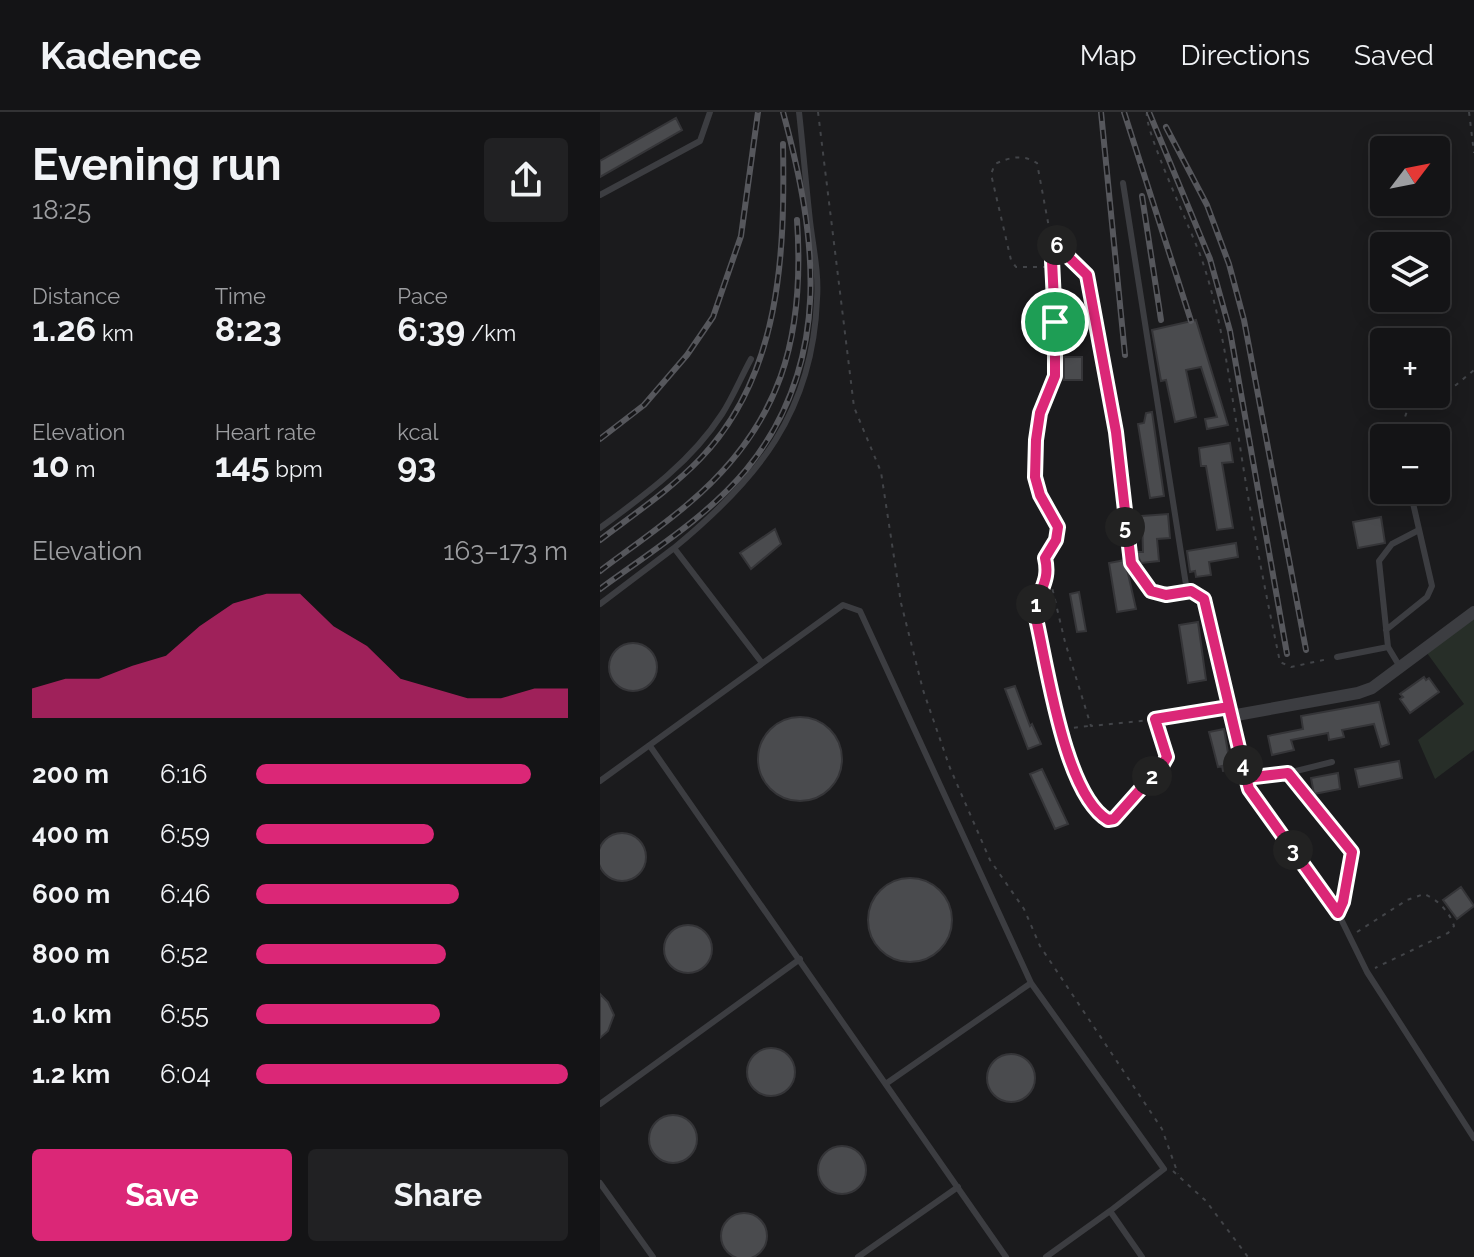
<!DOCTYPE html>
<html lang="en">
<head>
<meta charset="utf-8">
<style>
  body { margin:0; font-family:Raleway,sans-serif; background:#212123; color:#f1f3f6; height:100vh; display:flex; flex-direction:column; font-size:30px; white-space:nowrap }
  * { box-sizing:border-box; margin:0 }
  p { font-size:26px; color:#9d9ea1 }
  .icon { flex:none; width:44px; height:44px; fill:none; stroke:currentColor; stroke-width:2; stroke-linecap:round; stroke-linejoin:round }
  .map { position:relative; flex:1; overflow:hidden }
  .details { display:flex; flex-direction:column; background:#141416; width:600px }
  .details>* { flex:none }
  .needle { width:52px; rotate:58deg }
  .controls { position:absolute; left:770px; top:24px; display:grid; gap:16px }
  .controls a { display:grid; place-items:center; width:80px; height:80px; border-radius:8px; background:#141416; box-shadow:0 4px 20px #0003,0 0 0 2px #333335; font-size:40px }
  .pin { position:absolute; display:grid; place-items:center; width:68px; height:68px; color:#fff; margin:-34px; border:4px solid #fff; border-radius:50%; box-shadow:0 2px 8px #0007 }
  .km { position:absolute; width:40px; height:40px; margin:-20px; border-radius:50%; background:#222; color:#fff; font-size:22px; line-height:40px; text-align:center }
  .round { display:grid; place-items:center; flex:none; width:84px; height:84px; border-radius:8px; background:#212123 }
  .head { display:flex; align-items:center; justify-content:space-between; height:136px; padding:0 32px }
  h1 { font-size:44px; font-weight:700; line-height:60px }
  .metrics { display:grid; grid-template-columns:repeat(3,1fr); gap:12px; height:136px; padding:8px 32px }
  .metrics div { display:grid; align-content:center }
  .metrics b { font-size:34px; font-weight:700 }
  .metrics small { font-size:22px; font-weight:400 }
  .metrics p { font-size:22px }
  .chart { height:224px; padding:16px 32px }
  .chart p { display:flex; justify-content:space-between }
  .chart svg { width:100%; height:144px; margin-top:8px; fill:#db2777; opacity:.7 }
  .button { display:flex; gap:16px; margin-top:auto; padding:16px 32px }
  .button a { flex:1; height:92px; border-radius:8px; background:#db2777; color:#fff; font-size:32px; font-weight:700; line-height:92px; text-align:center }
  .button a+a { background:#212123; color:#f1f3f6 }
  ul { padding:0 32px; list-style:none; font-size:26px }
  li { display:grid; grid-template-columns:128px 96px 1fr; align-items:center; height:60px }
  li i { height:20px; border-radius:10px; background:#db2777 }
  header { display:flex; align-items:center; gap:48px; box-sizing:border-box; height:112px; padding:0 40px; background:#141416; border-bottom:2px solid #333335 }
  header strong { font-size:38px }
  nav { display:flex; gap:44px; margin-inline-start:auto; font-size:28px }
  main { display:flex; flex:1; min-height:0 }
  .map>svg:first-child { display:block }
</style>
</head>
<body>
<header>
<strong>Kadence</strong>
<nav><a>Map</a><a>Directions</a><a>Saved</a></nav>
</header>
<main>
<section class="details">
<div class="head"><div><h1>Evening run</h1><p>18:25</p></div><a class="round"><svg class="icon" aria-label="share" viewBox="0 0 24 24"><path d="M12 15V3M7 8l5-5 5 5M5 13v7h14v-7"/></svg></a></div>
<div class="metrics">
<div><p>Distance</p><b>1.26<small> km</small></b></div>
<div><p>Time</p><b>8:23</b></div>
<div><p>Pace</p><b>6:39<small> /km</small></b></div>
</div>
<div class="metrics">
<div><p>Elevation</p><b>10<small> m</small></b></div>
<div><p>Heart rate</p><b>145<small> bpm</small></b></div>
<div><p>kcal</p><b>93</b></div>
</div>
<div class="chart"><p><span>Elevation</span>163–173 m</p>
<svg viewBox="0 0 160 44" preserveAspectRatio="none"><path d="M0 44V35L10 32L20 32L30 28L40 25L50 16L60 9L70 6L80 6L90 16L100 22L110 32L120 35L130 38L140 38L150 35L160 35V44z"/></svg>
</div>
<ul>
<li><b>200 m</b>6:16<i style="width:88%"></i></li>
<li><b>400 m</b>6:59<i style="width:57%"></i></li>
<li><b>600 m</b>6:46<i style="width:65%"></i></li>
<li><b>800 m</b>6:52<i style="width:61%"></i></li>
<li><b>1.0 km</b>6:55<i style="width:59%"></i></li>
<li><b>1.2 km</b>6:04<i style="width:100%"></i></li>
</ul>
<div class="button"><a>Save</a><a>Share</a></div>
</section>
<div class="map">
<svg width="874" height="1145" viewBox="0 0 874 1145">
  <rect width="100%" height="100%" fill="#1b1b1d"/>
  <!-- green -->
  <path fill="#272e28" d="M874,505V638L835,667L818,628L864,592L827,541Z"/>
  <!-- building -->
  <path fill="#4a4b4e" stroke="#353538" stroke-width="2" d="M76,6L82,18L0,65V49Z
    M596,208L628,313L607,317L605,307L617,305L601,255L586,258L596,305L575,310L566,268L561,269L552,218Z
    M464,245H482V268H464Z
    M552,300L564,384L550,386L538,312L544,311L546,301Z
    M630,331L633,350L622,351L633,416L617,418L606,354H601L599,336Z
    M568,402L570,426L557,427L559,449L541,451L536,440H543L542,404Z
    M781,405L785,431L758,436L753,410Z
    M175,417L181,432L151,457L140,441Z
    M636,431L638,445L609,450L611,463L596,465L595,459L590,460L587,439Z
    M525,448L536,497L517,500L509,451Z
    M479,480L486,519L477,520L470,482Z
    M598,510L606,568L588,571L579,513Z
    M9 555a24 24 0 1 1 48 0a24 24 0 1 1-48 0Z
    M824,565L826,568L829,566L839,580L810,601L800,587L803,585L800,582Z
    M415,574L430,614L432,612L441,632L428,637L405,577Z
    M779,590L789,632L781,635L774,612L742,618L744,625L729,628L728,621L691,628L694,638L672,643L668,624L703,617L701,604Z
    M158 647a42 42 0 1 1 84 0a42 42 0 1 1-84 0Z
    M624,617L631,658L623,659L622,654L618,655L609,620Z
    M799,649L802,666L759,675L755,657Z
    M442,657L468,712L455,717L430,662Z
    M738,661L740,677L714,682L711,666Z
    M-2 745a24 24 0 1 1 48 0a24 24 0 1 1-48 0Z
    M268 808a42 42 0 1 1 84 0a42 42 0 1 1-84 0Z
    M861,775L874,794L857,807L843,788Z
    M64 837a24 24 0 1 1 48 0a24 24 0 1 1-48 0Z
    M0,882L8,890L14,903L8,919L0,926Z
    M147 960a24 24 0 1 1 48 0a24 24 0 1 1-48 0Z
    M387 966a24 24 0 1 1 48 0a24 24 0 1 1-48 0Z
    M49 1027a24 24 0 1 1 48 0a24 24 0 1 1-48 0Z
    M218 1058a24 24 0 1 1 48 0a24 24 0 1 1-48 0Z
    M121 1124a23 23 0 1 1 46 0a23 23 0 1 1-46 0Z"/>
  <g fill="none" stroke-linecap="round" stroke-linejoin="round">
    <!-- path -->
    <path stroke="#424448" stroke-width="2" stroke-dasharray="4 6" stroke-linecap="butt" d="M218,0L254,295L281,360L301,491L323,578L350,656L390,748L424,797L440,834L562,1017L578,1062
      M547,0C543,17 593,121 602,148C622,207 630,272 640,334C651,407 665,478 680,550L691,555L728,547
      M869,0L874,41
      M450,121L437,51C423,42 410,45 395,52L391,62L411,148L416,155H453
      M452,140L455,264L440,301L435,365L440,383L458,415L456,428L445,446L465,530L491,614L551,608
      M836,280L856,273L874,258
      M802,314L809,293L832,282
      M448,465L436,491L435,502L456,602L462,617L489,614
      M462,617C467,648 480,692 508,708C524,703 557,660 567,645L558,616
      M695,669L752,740L742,793
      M757,820L807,788L824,782C837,787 850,800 854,814L848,821L775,856
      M573,1059L606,1089L648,1145"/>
    <!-- lane -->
    <path stroke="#3c3d41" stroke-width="6" d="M523,71L587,479
      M0,83L100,29L110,0
      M451,128L487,163L516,320L531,451L551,479L566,483L591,479L604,487L629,595
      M802,323V326
      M0,416C45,383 91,350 122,302C133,285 141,265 151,247
      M74,436C158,367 213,300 217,187C219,161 213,135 210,109C206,73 203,36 199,0
      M0,492L74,436L162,551
      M786,518L827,485L832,474L810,378
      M737,545L788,535
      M800,555L788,535L779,449L792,432L817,419
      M631,604L649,677L738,801L767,860L874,1026
      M50,634L406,1145
      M646,666L688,661L732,650
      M0,669L243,493L260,499L431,871L564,1057L510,1099L542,1145
      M287,971L431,871
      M0,992L200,847
      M0,1071L53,1145
      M258,1145L358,1075
      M446,1145L510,1099"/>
    <!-- street -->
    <path stroke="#3c3d41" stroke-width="12" d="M560,607L629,595L631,604L758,581L772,576L874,500"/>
    <!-- rail casing -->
    <g stroke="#56575c" stroke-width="6">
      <path id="rail" d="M501,0L525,243
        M524,0L591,209
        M549,0L610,147L630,219L687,542
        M566,15L607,93L629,152L644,208L706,538
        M542,84L561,208
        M0,327L44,293L87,243L113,205L141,124L158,0
        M0,428C34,402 70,378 100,347C181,263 185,142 183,32
        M0,459C29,437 60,416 88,392C182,313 205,225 197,108
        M0,477C49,441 106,406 146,358C234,250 217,125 183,0"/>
    </g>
    <!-- rail -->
    <use href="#rail" stroke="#161618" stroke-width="3" stroke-dasharray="9" stroke-linecap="butt"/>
  </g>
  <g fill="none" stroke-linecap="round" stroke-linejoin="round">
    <!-- route casing -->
    <g stroke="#fff" stroke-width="16">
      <path id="route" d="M455,210V264L440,301L436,328L435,365L440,383L458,415L456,428L445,446C451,471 437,478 435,502C447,552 464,682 508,708L514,707L563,652L567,645L555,607L629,595L646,666L649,677L738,801L743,790L752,740L688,661L646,666L604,487L591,479L566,483L551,479L531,451L516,320L487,163L451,128L455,210"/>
    </g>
    <!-- route -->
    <use href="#route" stroke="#db2777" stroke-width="10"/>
  </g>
</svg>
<div class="controls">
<a><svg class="needle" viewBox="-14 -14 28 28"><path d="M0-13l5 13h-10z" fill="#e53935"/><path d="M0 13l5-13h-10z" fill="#9d9ea1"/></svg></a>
<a><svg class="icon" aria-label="layers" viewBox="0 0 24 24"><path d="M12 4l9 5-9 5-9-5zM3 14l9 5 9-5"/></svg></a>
<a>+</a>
<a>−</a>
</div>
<div class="pin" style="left:455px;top:210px;background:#1e9e55"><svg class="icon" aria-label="arrive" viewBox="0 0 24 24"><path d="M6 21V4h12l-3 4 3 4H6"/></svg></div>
<b class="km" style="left:436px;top:492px">1</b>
<b class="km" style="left:552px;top:664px">2</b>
<b class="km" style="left:693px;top:738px">3</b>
<b class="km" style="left:643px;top:653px">4</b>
<b class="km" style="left:525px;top:415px">5</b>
<b class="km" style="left:457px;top:133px">6</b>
</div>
</main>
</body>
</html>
